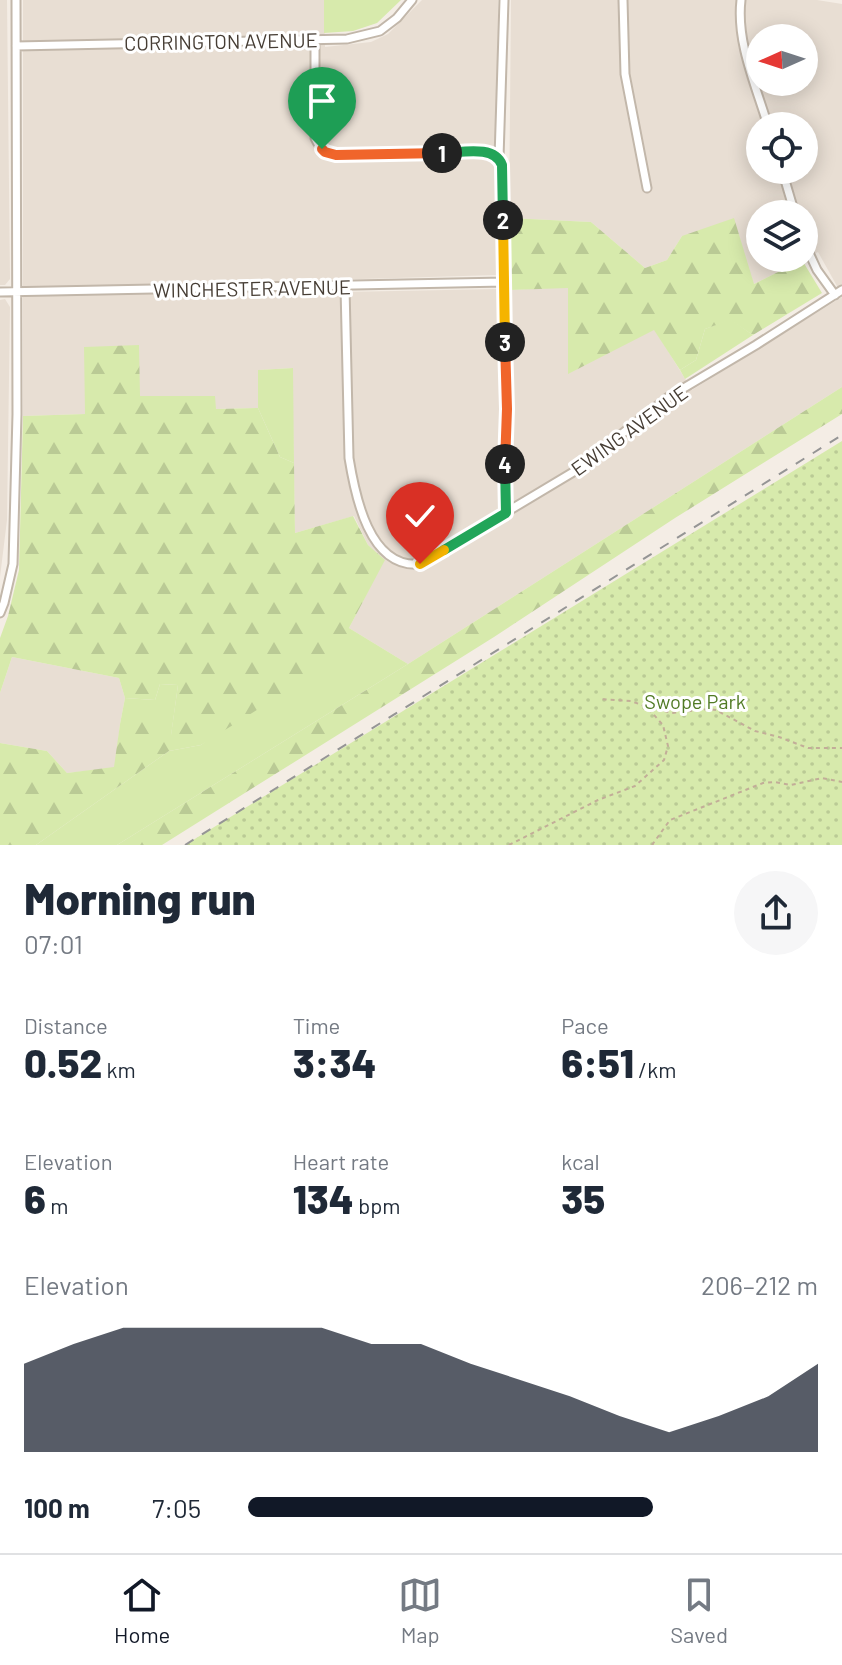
<!DOCTYPE html>
<html lang="en">
<head>
<meta charset="utf-8">
<style>
  body { margin:0; font-family:Barlow,sans-serif; background:#f6f6f7; color:#1f2937; height:100vh; display:flex; flex-direction:column; font-size:30px; white-space:nowrap }
  * { box-sizing:border-box; margin:0 }
  p { font-size:26px; color:#747a83 }
  .icon { flex:none; width:44px; height:44px; fill:none; stroke:currentColor; stroke-width:2; stroke-linecap:round; stroke-linejoin:round }
  .map { position:relative; height:845px; overflow:hidden }
  .panel { display:flex; flex-direction:column; background:#fff; flex:1 }
  .panel>* { flex:none }
  .needle { width:52px; rotate:267deg }
  .controls { position:absolute; left:746px; top:24px; display:grid; gap:16px }
  .controls a { display:grid; place-items:center; width:72px; height:72px; border-radius:50%; background:#fff; box-shadow:0 4px 20px #0003; font-size:40px }
  .pin { position:absolute; display:grid; place-items:center; width:68px; height:68px; color:#fff; margin:-82px -34px; border-radius:50% 50% 50% 0; rotate:-45deg; box-shadow:0 0 8px #0007 }
  .pin .icon { rotate:45deg }
  .km { position:absolute; width:40px; height:40px; margin:-20px; border-radius:50%; background:#222; color:#fff; font-size:22px; line-height:40px; text-align:center }
  .round { display:grid; place-items:center; flex:none; width:84px; height:84px; border-radius:42px; background:#f6f6f7 }
  .overview { display:flex; align-items:center; justify-content:space-between; height:136px; padding:0 24px }
  h1 { font-size:44px; font-weight:800; line-height:60px }
  .stats { display:grid; grid-template-columns:repeat(3,1fr); gap:12px; height:136px; padding:8px 24px }
  .stats div { display:grid; align-content:center }
  .stats b { font-size:40px; font-weight:800 }
  .stats small { font-size:22px; font-weight:400 }
  .stats p { font-size:22px }
  .chart { height:224px; padding:16px 24px }
  .chart p { display:flex; justify-content:space-between }
  .chart svg { width:100%; height:144px; margin-top:8px; fill:#111827; opacity:.7 }
  ul { padding:0 24px; list-style:none; font-size:26px }
  li { display:grid; grid-template-columns:128px 96px 1fr; align-items:center; height:60px }
  li i { height:20px; border-radius:10px; background:#111827 }
  .dock { display:flex; justify-content:space-around; align-items:center; height:112px; border-top:2px solid #e0e1e3; background:#fff; font-size:22px; color:#747a83 }
  .dock a { display:grid; justify-items:center; gap:4px }
  .dock .current { color:#111827 }
  .map>svg:first-child { display:block }
</style>
</head>
<body>
<div class="map">
<svg width="842" height="845" viewBox="0 0 842 845">
  <defs>
    <pattern id="forest-firs" width="22" height="20" patternUnits="userSpaceOnUse" patternTransform="scale(2)"><rect width="22" height="20" fill="#d7eaac"/><path d="M5 1l3.5 6h-7zM16 11l3.5 6h-7z" fill="#baca95"/></pattern>
    <pattern id="park-dots" width="8" height="8" patternUnits="userSpaceOnUse" patternTransform="scale(2)"><rect width="8" height="8" fill="#d7eaac"/><path d="M2 2h.1M6 6h.1" fill="none" stroke="#baca95" stroke-width="1.8" stroke-linecap="round"/></pattern>
  </defs>
  <rect width="100%" height="100%" fill="#f4ede5"/>
  <!-- residential -->
  <path fill="#e8ded3" fill-rule="evenodd" d="M0,0H7L10,279L5,285H0Z
    M23,0H324L325,47L371,42L388,34L422,0H498L497,275L293,281L292,293L498,289L500,508L513,500L510,290L568,287L655,330L692,390L842,297V387L408,664L349,628L384,560L368,545L354,516L295,533L292,368L259,370L258,408L215,409L214,396H140L85,347V414L23,416Z
    M511,0H817L842,4V295L818,252L754,284L682,236L667,260L645,268L591,222L509,218ZM760,38H804V82H760ZM760,126H804V170H760ZM760,214H804V258H760Z
    M5,299L10,307L7,520L0,577V300Z
    M12,657L119,678L125,698L120,724L115,768L67,773L47,751L0,743V693Z"/>
  <!-- green -->
  <path fill="#d7eaac" d="M324,0H401L377,23L353,31L324,33Z
    M730,319L753,335L685,379L680,370L696,360L705,329Z
    M293,368L294,463L280,457L258,408V370Z
    M349,628L408,664L117,845H36L169,751L201,745Z
    M160,684L178,685L171,736L120,724L125,698L155,700Z"/>
  <!-- forest -->
  <path fill="url(#forest-firs)" d="M509,218L591,222L645,268L667,260L682,236L734,218L754,284L802,260L822,293L753,335L730,320L705,329L696,360L680,370L654,330L568,374V288L510,290Z
    M139,345L140,396H215L216,409L258,408L280,457L294,463L295,533L353,516L368,545L385,560L349,628L348,653L201,745L169,751L36,845H0V743L47,751L67,773L114,767L120,724L152,720L171,735L178,685L160,684L155,700L125,698L119,678L12,657L0,693V638L8,616L19,570L23,416L85,414L84,347Z
    M842,387V414L675,518L494,637L162,845H117L408,664Z"/>
  <!-- park -->
  <path fill="url(#park-dots)" d="M842,441V845H185Z"/>
  <g fill="none" stroke-linecap="round" stroke-linejoin="round">
    <!-- minor casing -->
    <g stroke="#c2b7aa" stroke-width="11">
      <path id="minor" d="M504,0L499,158L502,165L507,409L505,466L506,513
        M623,0L625,74L647,188
        M741,0C736,42 756,86 768,126
        M315,40V138C320,149 325,152 336,155L490,152L499,158
        M16,46L347,39L380,31L397,18L412,0
        M782,170L795,214
        M804,242L817,270L835,295
        M345,287L349,458C355,495 369,569 420,564L575,471L667,398L756,345L842,290
        M0,292L504,282
        M0,613L4,603L13,564L17,414L16,0"/>
    </g>
    <!-- path -->
    <path stroke="#c2ad98" stroke-width="2" stroke-dasharray="4 4" stroke-linecap="butt" d="M649,707L672,713L708,709L716,710L755,731L779,737L808,748H842
      M509,845L598,800L635,786L664,760L668,746L663,725L647,707L631,701L599,699
      M652,845L670,820L763,783L774,782L791,785L822,778L842,782"/>
    <!-- minor -->
    <use href="#minor" stroke="#fff" stroke-width="7"/>
    <!-- rail -->
    <path stroke="#959595" stroke-width="2" stroke-dasharray="10 10" stroke-linecap="butt" d="M185,845L842,435"/>
  </g>
  <g fill="none" stroke-linecap="round" stroke-linejoin="round">
    <!-- split-1 casing -->
    <g stroke="#fff" stroke-width="16">
      <path id="split-1" d="M322,149L325,152L336,155L442,153"/>
    </g>
    <!-- split-2 casing -->
    <g stroke="#fff" stroke-width="16">
      <path id="split-2" d="M442,153C460,153 494,144 502,165L503,220"/>
    </g>
    <!-- split-3 casing -->
    <g stroke="#fff" stroke-width="16">
      <path id="split-3" d="M503,220L505,342"/>
    </g>
    <!-- split-4 casing -->
    <g stroke="#fff" stroke-width="16">
      <path id="split-4" d="M505,464L507,409L505,342"/>
    </g>
    <!-- split-5 casing -->
    <g stroke="#fff" stroke-width="16">
      <path id="split-5" d="M444,550L506,513L505,464"/>
    </g>
    <!-- split-6 casing -->
    <g stroke="#fff" stroke-width="16">
      <path id="split-6" d="M420,564L444,550"/>
    </g>
    <!-- split-1 -->
    <use href="#split-1" stroke="#f0652b" stroke-width="10"/>
    <!-- split-2 -->
    <use href="#split-2" stroke="#22a559" stroke-width="10"/>
    <!-- split-3 -->
    <use href="#split-3" stroke="#f5b400" stroke-width="10"/>
    <!-- split-4 -->
    <use href="#split-4" stroke="#f0652b" stroke-width="10"/>
    <!-- split-5 -->
    <use href="#split-5" stroke="#22a559" stroke-width="10"/>
    <!-- split-6 -->
    <use href="#split-6" stroke="#f5b400" stroke-width="10"/>
  </g>
  <g text-anchor="middle" dominant-baseline="central" stroke-width="6" stroke-linejoin="round" paint-order="stroke">
    <!-- street labels -->
    <g font-size="20" fill="#463d34" stroke="#fff">
      <text transform="translate(221 41) rotate(-1)">CORRINGTON AVENUE</text>
      <text transform="translate(252 288) rotate(-1)">WINCHESTER AVENUE</text>
      <text transform="translate(629 430) rotate(-36)">EWING AVENUE</text>
    </g>
    <!-- park labels -->
    <g font-size="20" fill="#517b25" stroke="#fff">
      <text x="695" y="701">Swope Park</text>
    </g>
  </g>
</svg>
<div class="controls">
<a><svg class="needle" viewBox="-14 -14 28 28"><path d="M0-13l5 13h-10z" fill="#e53935"/><path d="M0 13l5-13h-10z" fill="#747a83"/></svg></a>
<a><svg class="icon" aria-label="locate" viewBox="0 0 24 24"><circle cx="12" cy="12" r="6"/><path d="M12 2v4M12 18v4M2 12h4M18 12h4"/></svg></a>
<a><svg class="icon" aria-label="layers" viewBox="0 0 24 24"><path d="M12 4l9 5-9 5-9-5zM3 14l9 5 9-5"/></svg></a>
</div>
<div class="pin" style="left:322px;top:149px;background:#1e9e55"><svg class="icon" aria-label="arrive" viewBox="0 0 24 24"><path d="M6 21V4h12l-3 4 3 4H6"/></svg></div>
<div class="pin" style="left:420px;top:564px;background:#d93025"><svg class="icon" aria-label="check" viewBox="0 0 24 24"><path d="M5 12l5 5 9-10"/></svg></div>
<b class="km" style="left:442px;top:153px">1</b>
<b class="km" style="left:503px;top:220px">2</b>
<b class="km" style="left:505px;top:342px">3</b>
<b class="km" style="left:505px;top:464px">4</b>
</div>
<section class="panel">
<div class="overview"><div><h1>Morning run</h1><p>07:01</p></div><a class="round"><svg class="icon" aria-label="share" viewBox="0 0 24 24"><path d="M12 15V3M7 8l5-5 5 5M5 13v7h14v-7"/></svg></a></div>
<div class="stats">
<div><p>Distance</p><b>0.52<small> km</small></b></div>
<div><p>Time</p><b>3:34</b></div>
<div><p>Pace</p><b>6:51<small> /km</small></b></div>
</div>
<div class="stats">
<div><p>Elevation</p><b>6<small> m</small></b></div>
<div><p>Heart rate</p><b>134<small> bpm</small></b></div>
<div><p>kcal</p><b>35</b></div>
</div>
<div class="chart"><p><span>Elevation</span>206–212 m</p>
<svg viewBox="0 0 160 44" preserveAspectRatio="none"><path d="M0 44V17L10 11L20 6L30 6L40 6L50 6L60 6L70 11L80 11L90 17L100 22L110 27L120 33L130 38L140 33L150 27L160 17V44z"/></svg>
</div>
<ul>
<li><b>100 m</b>7:05<i style="width:71%"></i></li>
</ul>
</section>
<nav class="dock">
<a class="current"><svg class="icon" aria-label="home" viewBox="0 0 24 24"><path d="M3 11l9-7 9 7M6 9v11h12V9"/></svg>Home</a>
<a><svg class="icon" aria-label="map" viewBox="0 0 24 24"><path d="M3 6l6-2 6 2 6-2v14l-6 2-6-2-6 2zM9 4v14M15 6v14"/></svg>Map</a>
<a><svg class="icon" aria-label="saved" viewBox="0 0 24 24"><path d="M7 4h10v16l-5-4-5 4z"/></svg>Saved</a>
</nav>
</body>
</html>
